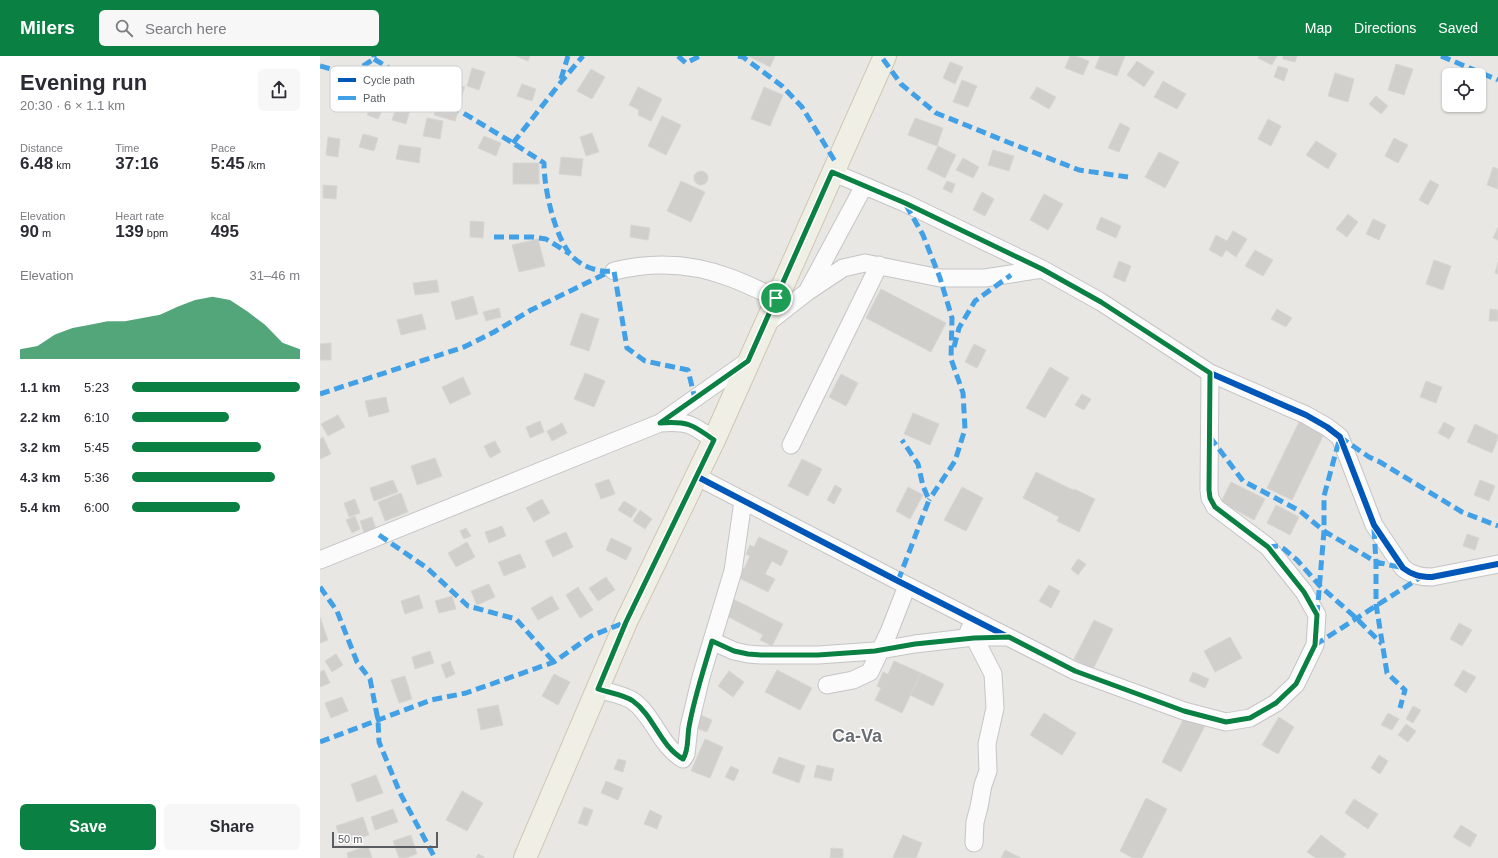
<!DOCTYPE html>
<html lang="en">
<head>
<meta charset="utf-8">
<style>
  body { margin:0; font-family:Arial,sans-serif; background:#f7f7f7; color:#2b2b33; height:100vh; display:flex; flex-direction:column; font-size:15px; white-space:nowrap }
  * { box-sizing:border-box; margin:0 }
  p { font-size:13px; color:#7c7c81 }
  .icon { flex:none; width:22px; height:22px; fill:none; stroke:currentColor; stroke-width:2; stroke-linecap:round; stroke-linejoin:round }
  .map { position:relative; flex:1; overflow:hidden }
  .drawer { display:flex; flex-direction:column; background:#fff; width:320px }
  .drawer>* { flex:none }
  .buttons { position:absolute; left:1122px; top:12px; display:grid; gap:8px }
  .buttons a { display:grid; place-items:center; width:44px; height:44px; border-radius:6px; background:#fff; box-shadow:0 1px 3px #0004; font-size:20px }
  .scale { position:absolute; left:12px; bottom:10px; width:106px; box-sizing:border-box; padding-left:4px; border:2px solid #595c60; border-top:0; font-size:11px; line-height:14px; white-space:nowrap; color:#595c60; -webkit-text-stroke:3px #fff; paint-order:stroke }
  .pin { position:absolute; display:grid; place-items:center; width:34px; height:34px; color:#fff; margin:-17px; border:2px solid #fff; border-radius:50%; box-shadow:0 1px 4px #0007 }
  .round { display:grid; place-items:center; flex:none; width:42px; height:42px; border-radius:6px; background:#f7f7f7 }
  .overview { display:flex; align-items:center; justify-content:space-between; height:68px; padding:0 20px }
  h1 { font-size:22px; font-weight:700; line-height:30px }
  .figures { display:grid; grid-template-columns:repeat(3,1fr); gap:6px; height:68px; padding:4px 20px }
  .figures div { display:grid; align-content:center }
  .figures b { font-size:17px; font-weight:700 }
  .figures small { font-size:11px; font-weight:400 }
  .figures p { font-size:11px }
  .chart { height:112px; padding:8px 20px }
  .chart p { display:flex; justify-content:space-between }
  .chart svg { width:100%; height:72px; margin-top:4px; fill:#0b8043; opacity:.7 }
  .cta { display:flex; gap:8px; margin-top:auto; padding:8px 20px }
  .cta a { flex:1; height:46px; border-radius:6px; background:#0b8043; color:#fff; font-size:16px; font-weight:700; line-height:46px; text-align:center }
  .cta a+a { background:#f7f7f7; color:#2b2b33 }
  ul { padding:0 20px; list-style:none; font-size:13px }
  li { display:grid; grid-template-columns:64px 48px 1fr; align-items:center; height:30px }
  li i { height:10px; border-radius:5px; background:#0b8043 }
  header { display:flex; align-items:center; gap:24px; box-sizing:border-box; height:56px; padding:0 20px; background:#0b8043; color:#fff }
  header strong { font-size:19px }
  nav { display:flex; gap:22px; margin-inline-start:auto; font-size:14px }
  .search { width:280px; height:36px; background:#f7f7f7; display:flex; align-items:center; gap:10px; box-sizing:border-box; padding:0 14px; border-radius:6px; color:#7c7c81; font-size:15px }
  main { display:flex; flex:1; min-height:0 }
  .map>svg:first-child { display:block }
</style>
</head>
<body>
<header>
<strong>Milers</strong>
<div class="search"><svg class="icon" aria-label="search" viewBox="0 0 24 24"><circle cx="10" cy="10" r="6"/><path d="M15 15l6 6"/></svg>Search here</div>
<nav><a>Map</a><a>Directions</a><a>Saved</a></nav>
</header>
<main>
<section class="drawer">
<div class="overview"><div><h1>Evening run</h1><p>20:30 · 6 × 1.1 km</p></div><a class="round"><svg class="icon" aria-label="share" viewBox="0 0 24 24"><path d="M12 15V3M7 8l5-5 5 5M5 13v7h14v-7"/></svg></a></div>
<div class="figures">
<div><p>Distance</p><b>6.48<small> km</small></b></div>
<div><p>Time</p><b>37:16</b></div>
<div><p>Pace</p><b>5:45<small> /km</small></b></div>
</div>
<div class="figures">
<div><p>Elevation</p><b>90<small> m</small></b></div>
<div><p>Heart rate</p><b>139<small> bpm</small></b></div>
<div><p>kcal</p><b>495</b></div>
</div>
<div class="chart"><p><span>Elevation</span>31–46 m</p>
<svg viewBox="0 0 160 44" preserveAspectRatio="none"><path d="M0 44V38L10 36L20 29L30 25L40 23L50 21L60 21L70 19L80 17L90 12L100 8L110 6L120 8L130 15L140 23L150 34L160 38V44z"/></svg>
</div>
<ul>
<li><b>1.1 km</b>5:23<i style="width:100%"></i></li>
<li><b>2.2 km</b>6:10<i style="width:58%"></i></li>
<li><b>3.2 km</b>5:45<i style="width:77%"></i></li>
<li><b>4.3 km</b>5:36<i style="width:85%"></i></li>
<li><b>5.4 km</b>6:00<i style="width:64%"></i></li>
</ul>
<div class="cta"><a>Save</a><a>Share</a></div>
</section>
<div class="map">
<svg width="1178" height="802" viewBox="0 0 1178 802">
  <rect width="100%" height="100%" fill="#e8e7e3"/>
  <!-- building -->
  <path fill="#d0cfcc" stroke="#d7d6d2" d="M196,0H210L208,5Z
    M428,0H455L450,11Z
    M750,0H756L769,5L763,19L745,12Z
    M780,0H805L797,20L775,12Z
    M939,0H957L952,9L938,2Z
    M963,0H977L975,6L963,3Z
    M817,5L834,16L824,31L807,19Z
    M630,6L643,11L635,28L623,22Z
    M1076,8L1093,13L1084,39L1068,34Z
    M958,10L968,13L964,25L954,21Z
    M152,12L165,16L159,34L147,30Z
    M271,13L285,21L272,43L257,35Z
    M1015,17L1034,23L1028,46L1008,40Z
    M642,24L657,30L648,51L633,46Z
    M843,25L866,38L857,53L834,41Z
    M132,27L145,31L141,42L129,37Z
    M202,28L216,33L212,45L197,40Z
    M318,31L342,43L331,65L318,59L319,54L309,49Z
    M444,31L463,39L450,70L431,63Z
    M717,31L736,41L729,53L710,42Z
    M1056,40L1068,50L1061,58L1049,48Z
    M79,43L92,47L86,68L72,64Z
    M119,46L139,52L135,65L114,59Z
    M53,47L64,51L58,63L47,59Z
    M342,60L361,69L346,99L328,90Z
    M107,62L123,65L120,83L103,80Z
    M595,62L623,72L617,90L588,79Z
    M948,63L961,70L951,90L938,83Z
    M800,67L810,72L799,96L788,92Z
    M272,77L279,96L266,100L260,81Z
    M43,78L58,82L54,95L39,91Z
    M164,80L181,87L176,100L158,92Z
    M8,81L20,83L18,101L6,99Z
    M1074,82L1088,89L1078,107L1065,100Z
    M996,85L1017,98L1008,113L986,99Z
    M79,89L101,92L99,107L76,103Z
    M618,90L636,99L625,122L607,113Z
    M673,94L694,100L689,115L668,109Z
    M839,96L859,106L845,132L825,121Z
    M241,101L263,103L261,120L239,118Z
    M643,102L659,111L653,122L636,114Z
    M193,107H219V128H193Z
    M1173,111L1178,113V133L1167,129Z
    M374 122a7 7 0 1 1 14 0a7 7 0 1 1-14 0Z
    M1110,124L1119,129L1108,149L1099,144Z
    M361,125L385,136L371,166L347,155Z
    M627,125L635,128L632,137L623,133Z
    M3,129L17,130L16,143L3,142Z
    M662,136L674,143L665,160L653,154Z
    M724,138L743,148L728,174L710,164Z
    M1028,158L1038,166L1027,181L1016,173Z
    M781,161L801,170L796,182L776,173Z
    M1053,163L1066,169L1059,184L1046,178Z
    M150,165L164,166L163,182L150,181Z
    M311,169L330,172L328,184L310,181Z
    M1178,171V184L1173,182Z
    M913,175L927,183L916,201L906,194L902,201L889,194L896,179L907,185Z
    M218,183L225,210L199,216L192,189Z
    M935,194L953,204L943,220L925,210Z
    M1114,204L1131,210L1123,234L1106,228Z
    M799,205L811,210L805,226L793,221Z
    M1178,206V218L1175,217Z
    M117,224L119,236L95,239L93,227Z
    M561,233L626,267L611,296L546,262Z
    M153,240L158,258L136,264L131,246Z
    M179,252L181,261L166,265L163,256Z
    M957,253L972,262L966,271L951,263Z
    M1170,253L1178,254V265H1169Z
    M261,257L279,263L269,295L250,289Z
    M102,258L106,273L81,279L77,264Z
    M11,287V304H0V288Z
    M654,288L666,294L657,312L645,306Z
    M730,311L749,322L725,362L706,352Z
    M265,317L285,325L274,351L254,343Z
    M521,318L538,327L526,350L509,341Z
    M143,321L151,338L130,348L122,331Z
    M1106,325L1122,331L1116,347L1100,341Z
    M762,338L771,343L764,354L755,349Z
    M66,341L69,356L49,361L45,345Z
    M593,357L619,368L610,389L584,378Z
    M18,359L25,371L8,380L1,368Z
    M981,362L1006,374L972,444L947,432Z
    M220,365L224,376L210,382L206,371Z
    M1124,366L1135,372L1129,383L1118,377Z
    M242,367L247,377L232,385L227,375Z
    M1155,368L1178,379V382L1172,397L1147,386Z
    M3,381L11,398L0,403V383Z
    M175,385L181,396L170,402L164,390Z
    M115,402L122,420L97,429L91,410Z
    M482,403L502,413L488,440L468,430Z
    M716,416L753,434L754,433L775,443L759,476L737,465L739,461L703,442Z
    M289,423L295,438L281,443L275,428Z
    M73,424L78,436L54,445L50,432Z
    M1160,424L1175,430L1169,445L1154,439Z
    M911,426L945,443L934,464L901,446Z
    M515,429L522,433L514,448L507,444Z
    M588,431L603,439L590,463L576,455Z
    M642,431L663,442L646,475L624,464Z
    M81,437L88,456L65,465L58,446Z
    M35,443L40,457L29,461L24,447Z
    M222,443L230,457L214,466L206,452Z
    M304,445L317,453L311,462L298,454Z
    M956,449L979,461L970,479L947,467Z
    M320,454L332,463L325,473L313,465Z
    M35,460L40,473L32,477L26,464Z
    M52,461L56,473L44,477L40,465Z
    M182,470L186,480L169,487L165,476Z
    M146,472L151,480L144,483L140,475Z
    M246,476L253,491L233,501L225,485Z
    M1147,478L1159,482L1155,494L1143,490Z
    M439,481L468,495L461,510L452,505L445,518L455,523L448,536L415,520L419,511L424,513L430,500L426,498L430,489L434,491Z
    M291,482L312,492L306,504L286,494Z
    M147,486L155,501L136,511L128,497Z
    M200,498L206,511L184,520L178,506Z
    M758,503L766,508L758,519L751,513Z
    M286,521L295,534L278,545L269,532Z
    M169,528L175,541L157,549L151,535Z
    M729,529L740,535L731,552L719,545Z
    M258,531L273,554L260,562L246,539Z
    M99,539L103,552L85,558L81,545Z
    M132,540L136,553L119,557L115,545Z
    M232,540L239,553L218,564L211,552Z
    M411,542L463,568L452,590L440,584L443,579L403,558Z
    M0,561L8,584L0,587Z
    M774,564L793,573L773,613L754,603Z
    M1139,567L1152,574L1142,590L1130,583Z
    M910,581L922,602L895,616L884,595Z
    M110,595L114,607L95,613L92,601Z
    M16,598L23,609L12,616L5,605Z
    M130,605L135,618L126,622L121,609Z
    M574,605L601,617L582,657L555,644L561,632L557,630L563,616L568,618Z
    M4,614L10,627L0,631V616Z
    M457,614L492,632L480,654L445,636Z
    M1143,614L1156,621L1146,637L1134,629Z
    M409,615L424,626L413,641L398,630Z
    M873,616L889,623L885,632L869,625Z
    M601,617L624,628L613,650L590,639Z
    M234,618L250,626L238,649L222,640Z
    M85,620L92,643L79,647L71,624Z
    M22,641L28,655L11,662L5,647Z
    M178,649L183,669L161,674L157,653Z
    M1093,650L1101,654L1093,667L1086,663Z
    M867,656L887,666L861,716L842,706Z
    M376,657L392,664L387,676L371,670Z
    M724,657L756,677L742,699L710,679Z
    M1068,657L1079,663L1072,674L1061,669Z
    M959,661L974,671L958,698L942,689Z
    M1086,668L1096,675L1088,686L1078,679Z
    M385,683L403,691L390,722L371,715Z
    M1059,699L1068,705L1060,718L1051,712Z
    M459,701L485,710L479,727L452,717Z
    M298,703L306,705L303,716L294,713Z
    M497,709L514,713L511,725L494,721Z
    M411,710L419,714L414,725L405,721Z
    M56,719L63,737L37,746L31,728Z
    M286,725L303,732L298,744L281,737Z
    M142,735L163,747L147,775L126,764Z
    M826,742L847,753L822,802H813L800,795Z
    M1034,743L1058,758L1048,773L1025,757Z
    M264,751L273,754L267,770L258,767Z
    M73,753L78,766L55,774L51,761Z
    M330,754L342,760L337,773L324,768Z
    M43,761L49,779L22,788L16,770Z
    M1141,769L1157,779L1150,791L1133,781Z
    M91,779L97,798L86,802H79L73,785Z
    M583,779L602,787L596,802H575L573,801Z
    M1001,779L1026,798L1023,802H996L987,796Z
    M48,790L52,802H28L27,797Z
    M511,792L523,793V802H510Z
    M685,794L701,802H681Z
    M158,798L164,801V802H156Z"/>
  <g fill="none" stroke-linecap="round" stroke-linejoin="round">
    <!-- street casing -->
    <g stroke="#c5c5c5" stroke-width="19">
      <path id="street" d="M512,116L585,147L722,213L781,246L890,317L986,359L1007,371L1020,381L1054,469L1083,512C1092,519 1100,521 1112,521L1178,508
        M294,215C335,205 372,207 411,222C427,228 441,235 456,242
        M488,234L544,130
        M446,268L487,236L523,212L545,207L620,222H665L722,213
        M340,367C368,365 372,368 394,384
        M471,389L559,209
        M376,420L578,525L755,615L864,655L906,666L930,662L956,647L976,628L995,589L997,559L984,536L948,491L895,451L890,442L889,434L890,317
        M0,504L340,367L428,305
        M649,574L654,581L673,618L675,652L667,688L668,715L663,729L659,751L655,766L654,787
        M392,585L414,595L428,598L441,599H498L555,595L595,588L654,581H687
        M507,629L533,624L550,616L569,576L587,530
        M278,633C287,636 305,639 313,645C334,660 340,690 363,703L366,698L369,671L381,621L413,515L423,445"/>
    </g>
    <!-- primary casing -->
    <g stroke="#cec7b3" stroke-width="24">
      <path id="primary" d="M205,802L306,566L394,384L565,0"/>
    </g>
    <!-- street -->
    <use href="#street" stroke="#fcfbfb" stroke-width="17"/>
    <!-- primary -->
    <use href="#primary" stroke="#f0efe6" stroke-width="22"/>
    <!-- quiet -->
    <path stroke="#42a1e6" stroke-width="5" stroke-dasharray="10 5" stroke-linecap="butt" d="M358,0L366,7L380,0
      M418,0L423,1L462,30L482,51L516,107
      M1121,0L1178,24
      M54,3L193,87L224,107C224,132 234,178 250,198C260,210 278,217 294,215L307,292L325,305L368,314L375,343
      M563,3L581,28L616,57L690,87L759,114L808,121
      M0,10L18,15H35L54,3V0
      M241,23L248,0
      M193,87L241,26L263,0
      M586,149L603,179L620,222L632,262L631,303L643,337L645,373L635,405L609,444
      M174,181H212L226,183L250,198
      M634,291L639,272L655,245L691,219
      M0,338L144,291L174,276L211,254L289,216
      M890,381L923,425L980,455L1004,475L1056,506L1083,512
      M1054,473L1056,506V548L1067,617L1085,634L1080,652
      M59,479L107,512L148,550L196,563L234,606
      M948,491L958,490L964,493L977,504L1000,530L1036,562L1062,588
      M578,525L609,444L603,430L598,408L582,384
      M0,531L17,555L37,606L50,623L58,664L59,686L80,737L115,802
      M997,559L1004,475V440L1020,381L1049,401L1060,406L1142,456L1178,470
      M995,589L1101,521
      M0,686L111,644L146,637L234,606L271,580L306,566"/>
    <!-- cycleway casing -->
    <g stroke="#fff" stroke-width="8">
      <path id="cycleway" d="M512,116L585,147L722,213L781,246L890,317L986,359L1007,371L1020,381L1054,469L1083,512C1092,519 1100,521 1112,521L1178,508
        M376,420L578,525L755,615L864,655L906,666L930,662L956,647L976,628L995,589L997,559L984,536L948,491L895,451L890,442L889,434L890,317"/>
    </g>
    <!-- cycleway -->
    <use href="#cycleway" stroke="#0057b8" stroke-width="6"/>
  </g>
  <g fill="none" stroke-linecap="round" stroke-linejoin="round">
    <!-- route casing -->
    <g stroke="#fff" stroke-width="8">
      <path id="route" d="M512,116L585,147L722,213L781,246L890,317L889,434L890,442L895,451L948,491L984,536L997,559L995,589L976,628L956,647L930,662L906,666L864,655L755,615L689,581L654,582L595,588L555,595L498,599H441L428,598L414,595L392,585C384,613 374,642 369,671C367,682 369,694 363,703C340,690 334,660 313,645C305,639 287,636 278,633L306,566L394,384C372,368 367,365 340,367L428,305Z"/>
    </g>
    <!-- route -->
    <use href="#route" stroke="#0b8043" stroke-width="5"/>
  </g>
  <g text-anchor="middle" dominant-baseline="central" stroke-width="3" stroke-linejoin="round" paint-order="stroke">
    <!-- district labels -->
    <g font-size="18" font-weight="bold" fill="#6a6e72" stroke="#fff">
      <text x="537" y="680">Ca-Va</text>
    </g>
  </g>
  <!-- legend -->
  <rect x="10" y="10" width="132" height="46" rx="6" fill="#fff" stroke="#cdcecf" stroke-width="1"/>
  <rect x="18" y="22" width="18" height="4" fill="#0057b8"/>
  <rect x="18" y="40" width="18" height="4" fill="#42a1e6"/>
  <g font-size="11" fill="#595c60">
    <text x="43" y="28">Cycle path</text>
    <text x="43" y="46">Path</text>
  </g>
</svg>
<div class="buttons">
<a><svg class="icon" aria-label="locate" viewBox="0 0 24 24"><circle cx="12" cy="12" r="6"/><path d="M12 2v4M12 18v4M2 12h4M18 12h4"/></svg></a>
</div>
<div class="scale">50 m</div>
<div class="pin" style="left:456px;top:242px;background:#1e9e55"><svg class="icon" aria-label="arrive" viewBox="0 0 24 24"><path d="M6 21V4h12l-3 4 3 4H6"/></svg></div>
</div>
</main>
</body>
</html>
